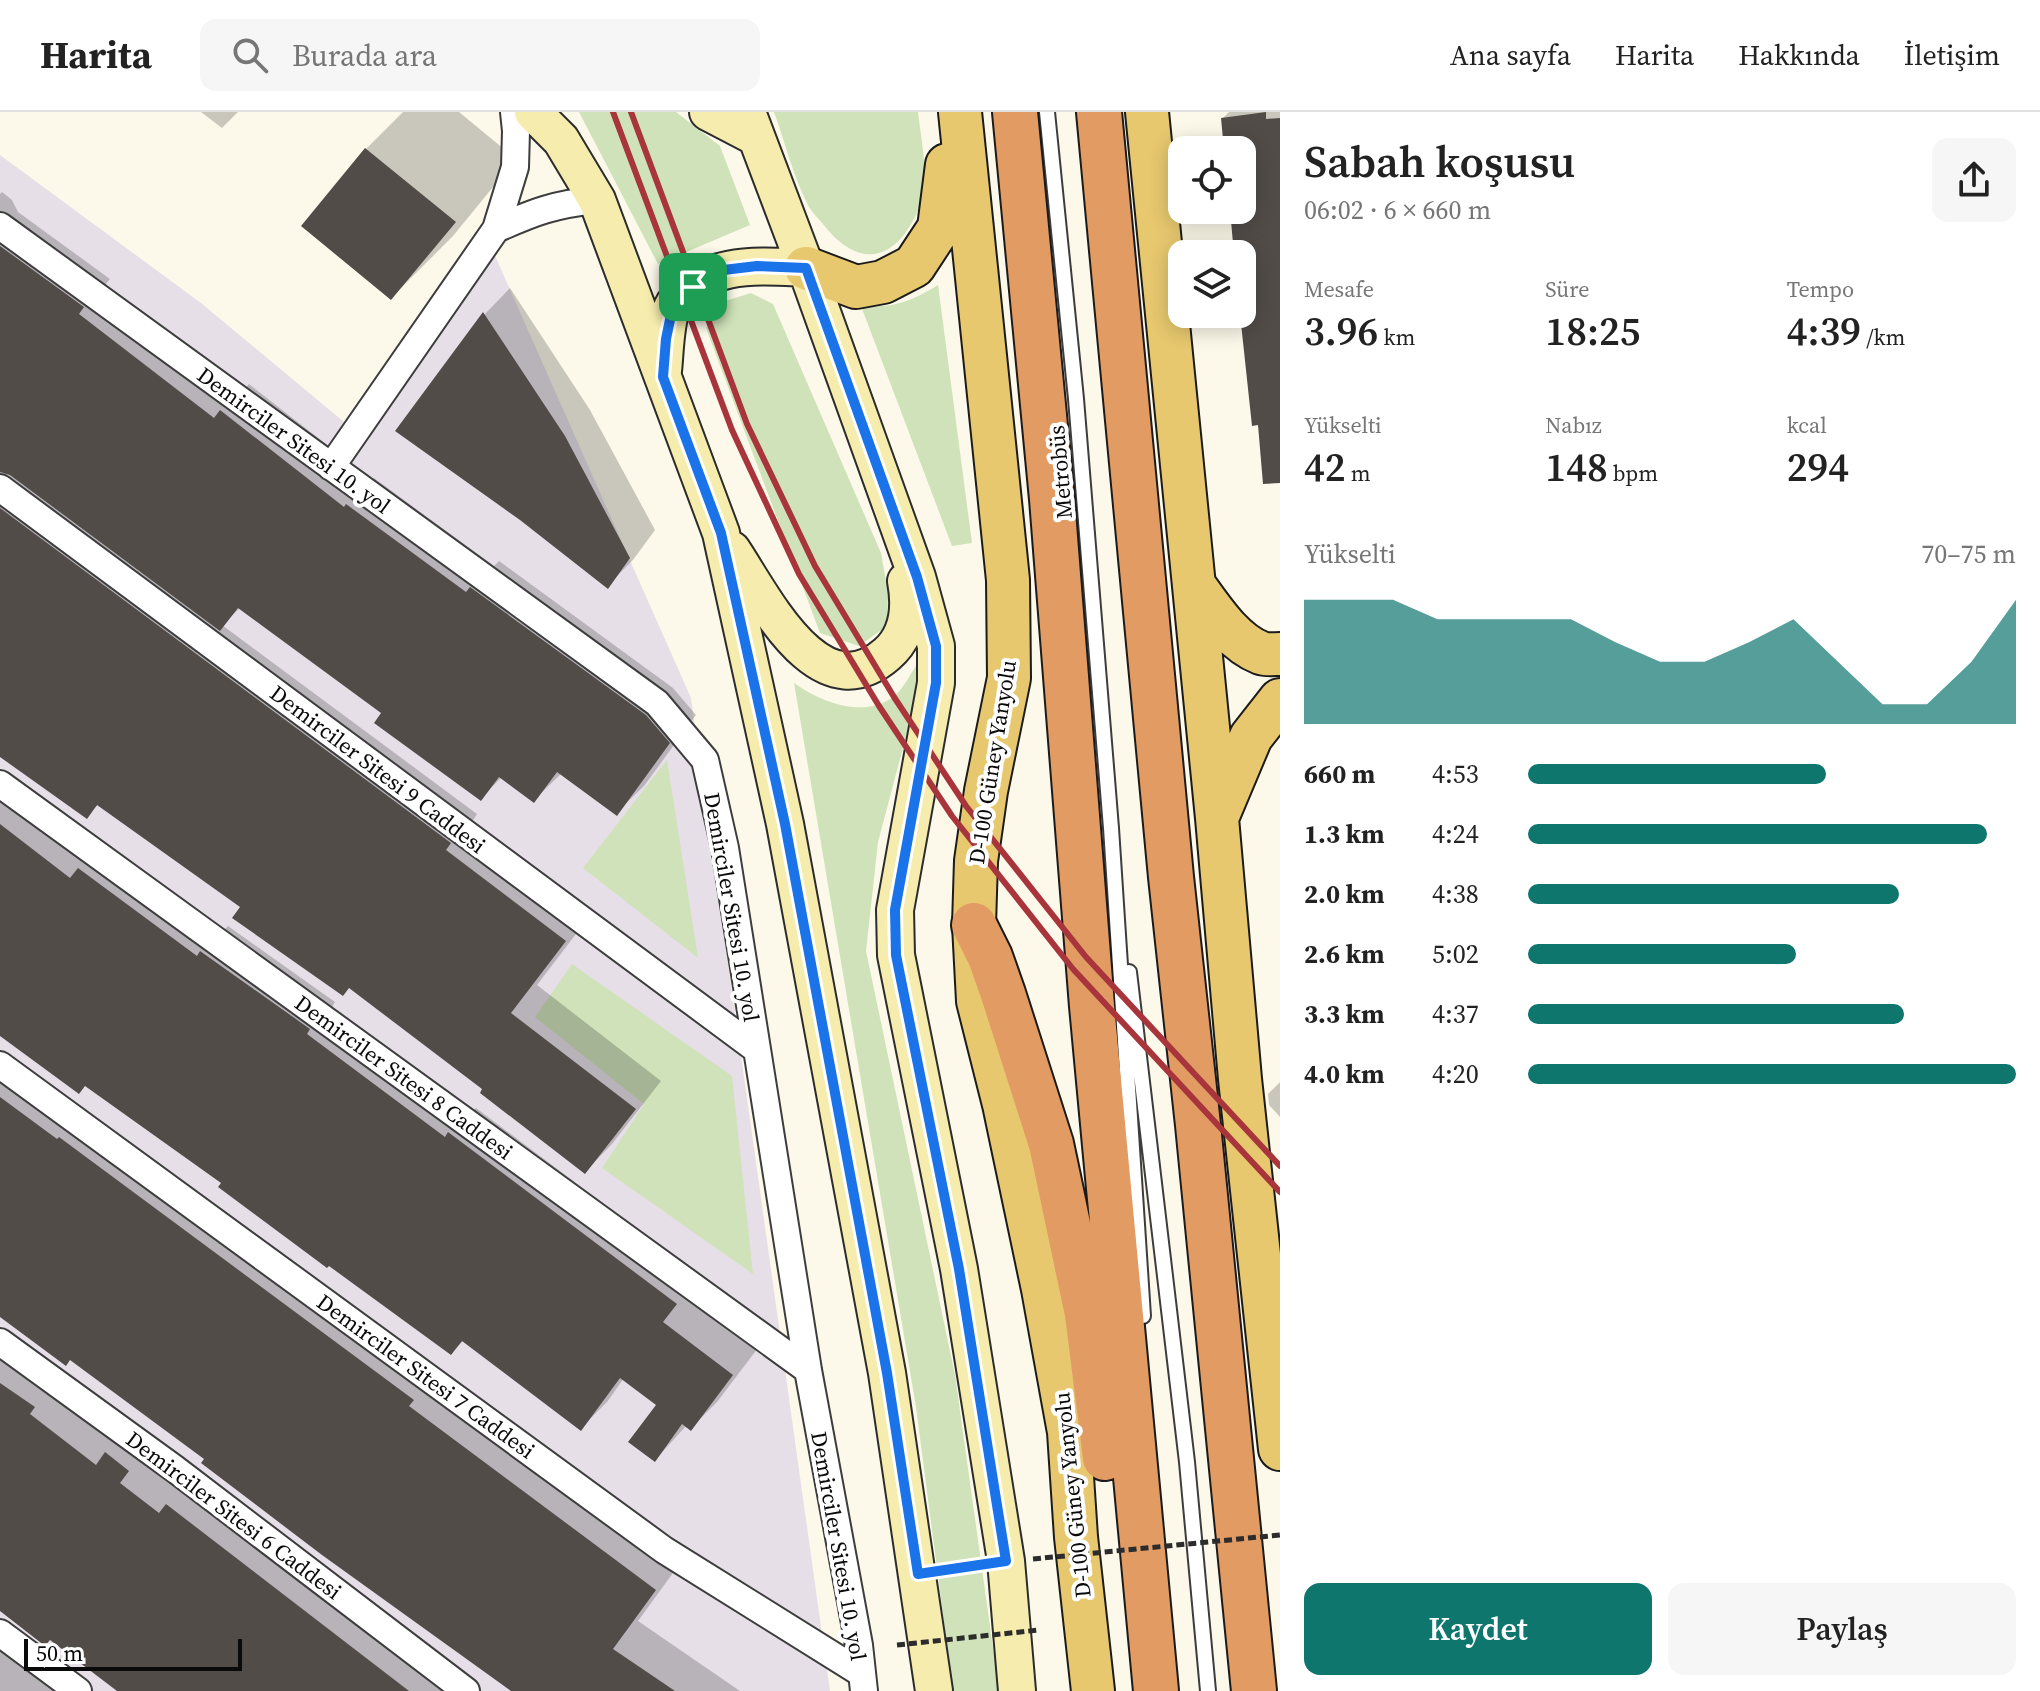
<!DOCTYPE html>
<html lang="tr">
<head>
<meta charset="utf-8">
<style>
  body { margin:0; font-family:"Source Serif 4",serif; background:#f6f6f6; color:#222; height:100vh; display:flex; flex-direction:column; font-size:30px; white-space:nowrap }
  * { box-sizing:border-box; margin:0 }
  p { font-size:26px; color:#767676 }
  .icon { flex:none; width:44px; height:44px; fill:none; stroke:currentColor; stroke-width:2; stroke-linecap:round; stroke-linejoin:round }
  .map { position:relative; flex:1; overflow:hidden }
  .details { display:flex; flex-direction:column; background:#fff; width:760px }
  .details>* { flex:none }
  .tools { position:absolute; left:1168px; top:24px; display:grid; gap:16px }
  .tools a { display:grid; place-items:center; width:88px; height:88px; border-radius:16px; background:#fff; box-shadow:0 4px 20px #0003; font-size:40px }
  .scale { position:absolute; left:24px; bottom:20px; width:218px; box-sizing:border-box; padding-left:8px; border:4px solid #0a0a0a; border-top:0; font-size:22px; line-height:28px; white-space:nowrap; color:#0a0a0a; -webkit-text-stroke:6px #fff; paint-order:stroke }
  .pin { position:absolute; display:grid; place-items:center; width:68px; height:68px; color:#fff; margin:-34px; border-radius:16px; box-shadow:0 4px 12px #0006 }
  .round { display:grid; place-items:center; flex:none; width:84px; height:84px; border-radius:16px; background:#f6f6f6 }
  .headline { display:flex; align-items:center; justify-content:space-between; height:136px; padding:0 24px }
  h1 { font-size:44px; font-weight:600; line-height:60px }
  .figures { display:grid; grid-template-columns:repeat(3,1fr); gap:12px; height:136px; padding:8px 24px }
  .figures div { display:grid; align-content:center }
  .figures b { font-size:40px; font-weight:600 }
  .figures small { font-size:22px; font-weight:400 }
  .figures p { font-size:22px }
  .chart { height:224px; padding:16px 24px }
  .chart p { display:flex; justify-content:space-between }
  .chart svg { width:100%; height:144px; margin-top:8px; fill:#0f766e; opacity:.7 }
  .primary-button { display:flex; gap:16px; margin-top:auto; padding:16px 24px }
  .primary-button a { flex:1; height:92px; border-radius:16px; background:#0f766e; color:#fff; font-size:32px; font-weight:600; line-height:92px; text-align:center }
  .primary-button a+a { background:#f6f6f6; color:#222 }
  ul { padding:0 24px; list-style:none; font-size:26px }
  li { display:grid; grid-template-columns:128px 96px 1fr; align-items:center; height:60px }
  li i { height:20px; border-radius:10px; background:#0f766e }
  header { display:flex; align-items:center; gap:48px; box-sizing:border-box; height:112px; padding:0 40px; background:#fff; border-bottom:2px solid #e0e0e0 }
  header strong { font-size:38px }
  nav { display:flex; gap:44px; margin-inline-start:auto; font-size:28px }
  .search { width:560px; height:72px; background:#f6f6f6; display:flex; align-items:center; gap:20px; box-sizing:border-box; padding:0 28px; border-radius:16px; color:#767676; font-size:30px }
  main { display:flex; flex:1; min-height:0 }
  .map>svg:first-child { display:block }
</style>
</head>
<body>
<header>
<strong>Harita</strong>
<div class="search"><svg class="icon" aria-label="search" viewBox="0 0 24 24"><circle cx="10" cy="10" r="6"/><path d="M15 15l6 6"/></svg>Burada ara</div>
<nav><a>Ana sayfa</a><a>Harita</a><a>Hakkında</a><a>İletişim</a></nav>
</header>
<main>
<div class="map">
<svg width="1280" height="1579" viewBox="0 0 1280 1579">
  <rect width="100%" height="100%" fill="#fcf9ea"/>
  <!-- industrial -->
  <path fill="#e7dfe8" d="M0,43L201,191L344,310L481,112L691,586L830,1579H0Z"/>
  <!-- green -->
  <path fill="#cfe2b9" d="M579,0H676L720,34L750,113L658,152Z
    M774,0H918C920,19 928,63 924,80C910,133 871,169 827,117C821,109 812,101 808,93C793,64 785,30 774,0Z
    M938,173L972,431L952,434L861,194C894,196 910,190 938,173Z
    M751,181L773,192L881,441L888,480L887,514L859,534L820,521L706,216L722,190Z
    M919,549L913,598L878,730L866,839L955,1263L999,1579H953L916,1295L794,571C821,590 863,607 893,585C904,577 911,560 919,549Z
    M667,648L698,846L583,756Z
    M572,852L732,964L753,1162L602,1056L644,992L535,905Z"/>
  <!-- shadow -->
  <path fill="#0003" d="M201,0H238L222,16Z
    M403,0H459L516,47L453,124L391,186L304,114L366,37Z
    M1229,0H1280V341L1242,142H1237L1232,98H1242V38H1226L1223,6Z
    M2,80L12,88L18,100L110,167L105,173L242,280L249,272L372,368L374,366L494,454L499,449L673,576L696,603L644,674L616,701L562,661L534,688L502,665L481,686L384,600L241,495L222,513L477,702L472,710L592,801L537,873L661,969L612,1032L585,1060L485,977L243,795L99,692L86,704L0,643V82Z
    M510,176L590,298L655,418L633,448L607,474L521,406L398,319L485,202Z
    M0,665L96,740L105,731L223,819L228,814L335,890L332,895L472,999L476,996L701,1165L758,1236L717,1290L691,1316L687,1313L655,1348L659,1292L624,1266L607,1290L581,1316L464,1228L451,1241L224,1071L86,972L0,922Z
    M0,938L439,1260L681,1450L638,1509L740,1579H514L71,1246L0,1203Z
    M1280,970V1005L1269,993L1268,982Z
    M0,1226L422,1543L412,1556L443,1579H120L51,1526L0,1496Z
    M0,1520L73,1579H0Z"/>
  <!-- building -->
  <path fill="#514c48" d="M1266,0V7L1280,6V371L1263,372L1258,313L1252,314L1240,202L1242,142H1234L1230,98H1242V38H1224L1221,6Z
    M365,36L456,110L391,188L301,114Z
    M0,134L84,195L79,202L214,306L220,298L344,395L346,392L466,480L470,475L646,603L670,631L617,704L557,660L534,691L499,665L481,689L374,611L381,601L238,496L220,519L10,363L0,360Z
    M483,200L565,324L630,446L608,477L520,408L395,319Z
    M0,396L451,731L446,738L566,829L511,901L636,997L585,1062L480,981L482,977L349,876L343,884L232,806L240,795L97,693L87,707L0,645Z
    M0,712L70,766L78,756L197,844L200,839L310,917L307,922L445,1025L448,1020L677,1192L663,1210L733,1263L691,1319L682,1312L655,1350L628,1330L656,1293L620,1266L581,1319L462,1229L451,1243L329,1154L327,1156L218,1075L221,1071L85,974L79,982L0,924Z
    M0,985L57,1027L59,1025L414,1288L409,1294L656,1478L613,1537L675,1579H511L322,1443L201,1351L204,1347L70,1248L66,1254L0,1205Z
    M0,1271L35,1295L30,1302L96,1353L105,1340L129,1359L120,1371L159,1401L166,1392L409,1579H117L50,1528L45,1534L0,1499Z"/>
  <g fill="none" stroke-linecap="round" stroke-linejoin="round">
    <!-- lane casing -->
    <g stroke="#3d3d3d" stroke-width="18">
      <path id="lane" d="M1047,0L1076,287L1111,716L1143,1204
        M1129,860L1187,1350L1208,1579"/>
    </g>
    <!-- street casing -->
    <g stroke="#3d3d3d" stroke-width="30">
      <path id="street" d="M0,114L657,591L705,648L725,736L808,1258L859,1533L864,1579
        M496,117C534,100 555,92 597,88
        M331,355L496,117L515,55L516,19L514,0
        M0,376L756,937
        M0,672L808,1258
        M0,953L664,1438L861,1561
        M0,1230L175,1357L466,1579
        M0,1521L78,1579"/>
    </g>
    <!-- secondary casing -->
    <g stroke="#2c2c2c" stroke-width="40">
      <path id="secondary" d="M533,0L561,28L597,88L721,421L785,712L887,1261L934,1579
        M708,0L756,25
        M747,0L806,156L917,465L936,534V571L895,798L896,843L959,1157L1006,1449L1017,1579
        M663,259C665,242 665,206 674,192C705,148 759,154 806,156
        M732,438C763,484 819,602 887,542C909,523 911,496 906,469"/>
    </g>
    <!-- primary casing -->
    <g stroke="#1b1b1b" stroke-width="46">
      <path id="primary" d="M960,0L1008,468L1009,566L986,679L976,749L974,813L978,889L1004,992L1043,1177L1069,1320L1076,1425L1093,1579
        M1147,0L1217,706L1240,967L1280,1337
        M806,156L856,175L883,170L914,154L939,116L947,53
        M1194,473C1211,496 1232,530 1261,541C1266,543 1274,542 1280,542
        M1219,701L1251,625L1280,588"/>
    </g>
    <!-- highway casing -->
    <g stroke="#1b1b1b" stroke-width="48">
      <path id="highway" d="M1015,0L1052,387L1092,894L1156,1579
        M1099,0L1171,765L1198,1013L1254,1579
        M974,813L990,845L1003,882L1051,1032L1087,1202L1105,1346"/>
    </g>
    <!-- path -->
    <path stroke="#2c2c2c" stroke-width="5" stroke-dasharray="8 4" stroke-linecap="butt" d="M948,1458L977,1453"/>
    <!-- lane -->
    <use href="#lane" stroke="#fff" stroke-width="14"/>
    <!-- street -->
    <use href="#street" stroke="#fff" stroke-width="26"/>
    <!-- secondary -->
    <use href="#secondary" stroke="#f5ecad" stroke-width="36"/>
    <!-- primary -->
    <use href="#primary" stroke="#e7c86f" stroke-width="42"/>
    <!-- highway -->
    <use href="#highway" stroke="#e29b63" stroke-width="44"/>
    <!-- rail -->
    <path stroke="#a8353c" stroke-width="6" d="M613,0L732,318L799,462L879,594L952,704L1073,857L1280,1080
      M631,0L747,312L815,454L894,585L966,694L1086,845L1280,1054"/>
    <!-- path-bridge -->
    <path stroke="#2c2c2c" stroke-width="5" stroke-dasharray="8 4" stroke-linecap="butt" d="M1033,1447L1280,1423
      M897,1533L1039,1518"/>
  </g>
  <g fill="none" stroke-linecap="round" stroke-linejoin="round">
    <!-- route casing -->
    <g stroke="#fff" stroke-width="16">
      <path id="route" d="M757,154L806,156L917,465L936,534V571L895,798L896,843L959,1157L1006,1449L918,1462L887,1261L785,712L721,421L663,265L666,227L673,193L715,159Z"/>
    </g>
    <!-- route -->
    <use href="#route" stroke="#1a73e8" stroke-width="10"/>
  </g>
  <g text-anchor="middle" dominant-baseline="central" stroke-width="8" stroke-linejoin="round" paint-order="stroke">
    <!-- street labels -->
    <g font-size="22" fill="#0a0a0a" stroke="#fff">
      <text transform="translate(294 328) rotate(36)">Demirciler Sitesi 10. yol</text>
      <text transform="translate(1060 360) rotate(-95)">Metrobüs</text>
      <text transform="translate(992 650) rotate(-81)">D-100 Güney Yanyolu</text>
      <text transform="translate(378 657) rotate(37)">Demirciler Sitesi 9 Caddesi</text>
      <text transform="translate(732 795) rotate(80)">Demirciler Sitesi 10. yol</text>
      <text transform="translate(404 965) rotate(36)">Demirciler Sitesi 8 Caddesi</text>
      <text transform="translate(426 1264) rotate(36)">Demirciler Sitesi 7 Caddesi</text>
      <text transform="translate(1072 1383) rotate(-96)">D-100 Güney Yanyolu</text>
      <text transform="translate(234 1403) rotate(37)">Demirciler Sitesi 6 Caddesi</text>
      <text transform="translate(839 1434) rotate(80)">Demirciler Sitesi 10. yol</text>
    </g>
  </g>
</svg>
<div class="tools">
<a><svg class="icon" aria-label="locate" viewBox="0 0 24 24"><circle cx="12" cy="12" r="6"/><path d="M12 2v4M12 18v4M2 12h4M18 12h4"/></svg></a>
<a><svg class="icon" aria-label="layers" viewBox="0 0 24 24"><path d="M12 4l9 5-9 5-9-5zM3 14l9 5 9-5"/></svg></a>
</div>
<div class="scale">50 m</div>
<div class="pin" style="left:693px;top:175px;background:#1e9e55"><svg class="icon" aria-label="arrive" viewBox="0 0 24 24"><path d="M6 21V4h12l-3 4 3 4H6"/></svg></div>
</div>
<section class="details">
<div class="headline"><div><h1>Sabah koşusu</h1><p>06:02 · 6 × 660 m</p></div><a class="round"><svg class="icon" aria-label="share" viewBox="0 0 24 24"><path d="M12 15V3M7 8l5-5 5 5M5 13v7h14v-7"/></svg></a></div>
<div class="figures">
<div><p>Mesafe</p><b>3.96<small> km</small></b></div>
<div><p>Süre</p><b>18:25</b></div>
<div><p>Tempo</p><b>4:39<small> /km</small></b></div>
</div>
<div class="figures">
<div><p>Yükselti</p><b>42<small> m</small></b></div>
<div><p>Nabız</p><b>148<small> bpm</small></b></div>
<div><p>kcal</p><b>294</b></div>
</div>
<div class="chart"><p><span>Yükselti</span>70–75 m</p>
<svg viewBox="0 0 160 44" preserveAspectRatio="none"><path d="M0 44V6L10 6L20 6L30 12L40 12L50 12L60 12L70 19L80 25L90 25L100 19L110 12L120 25L130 38L140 38L150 25L160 6V44z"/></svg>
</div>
<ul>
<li><b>660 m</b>4:53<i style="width:61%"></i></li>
<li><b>1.3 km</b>4:24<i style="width:94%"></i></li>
<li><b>2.0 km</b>4:38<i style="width:76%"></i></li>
<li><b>2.6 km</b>5:02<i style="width:55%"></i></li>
<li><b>3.3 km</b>4:37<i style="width:77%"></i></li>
<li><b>4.0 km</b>4:20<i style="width:100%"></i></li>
</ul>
<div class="primary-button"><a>Kaydet</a><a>Paylaş</a></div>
</section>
</main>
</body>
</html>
